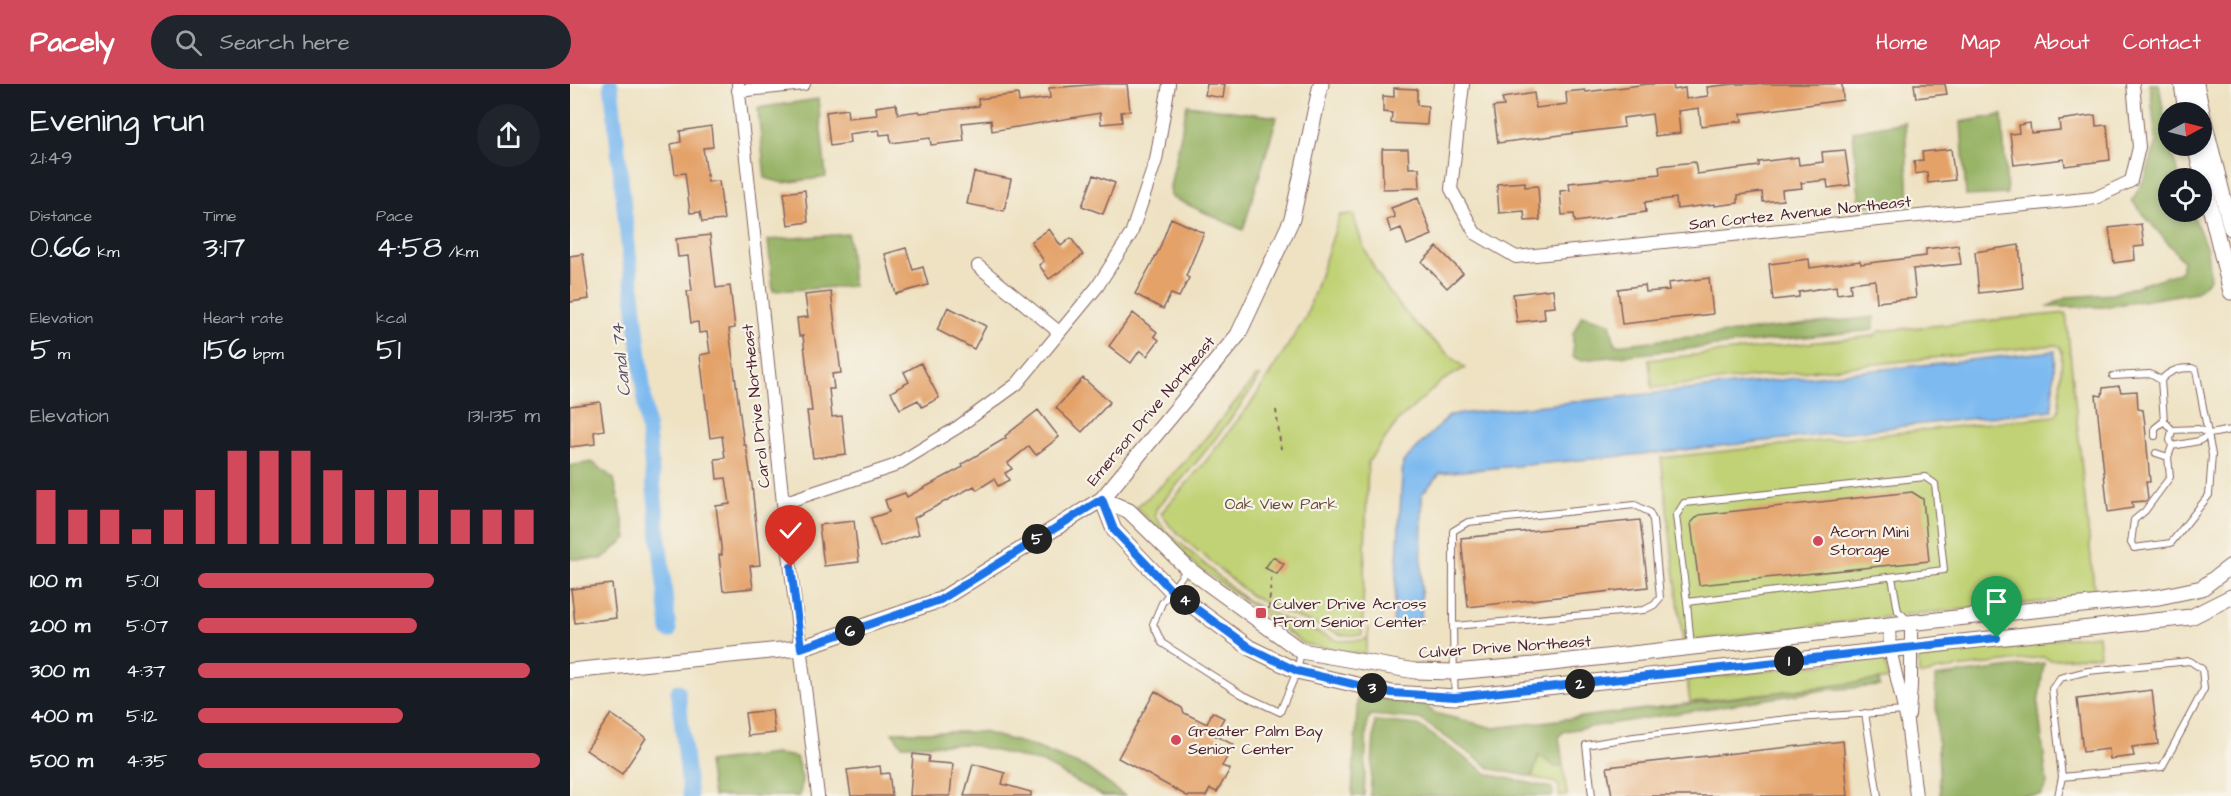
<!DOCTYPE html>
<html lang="en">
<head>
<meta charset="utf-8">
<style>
  body { margin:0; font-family:"Architects Daughter",sans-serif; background:#20242c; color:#f1f3f6; height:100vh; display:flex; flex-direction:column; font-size:22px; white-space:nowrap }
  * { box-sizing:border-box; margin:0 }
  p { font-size:20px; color:#9ea1a6 }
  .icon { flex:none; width:33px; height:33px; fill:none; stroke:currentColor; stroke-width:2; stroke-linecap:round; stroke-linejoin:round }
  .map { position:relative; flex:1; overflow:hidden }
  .side { display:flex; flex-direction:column; background:#171b24; width:570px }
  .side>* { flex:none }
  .needle { width:39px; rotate:83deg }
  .fabs { position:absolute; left:1588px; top:18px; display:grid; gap:12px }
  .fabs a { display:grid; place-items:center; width:54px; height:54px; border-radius:50%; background:#171b24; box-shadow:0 3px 9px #0003; font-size:30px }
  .pin { position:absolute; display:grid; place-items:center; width:51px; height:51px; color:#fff; margin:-62px -26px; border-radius:50% 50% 50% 0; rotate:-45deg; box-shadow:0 0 6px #0007 }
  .pin .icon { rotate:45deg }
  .km { position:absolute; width:30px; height:30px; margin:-15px; border-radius:50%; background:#222; color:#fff; font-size:16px; line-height:30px; text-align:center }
  .round { display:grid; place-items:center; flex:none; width:63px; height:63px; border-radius:32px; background:#20242c }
  .headline { display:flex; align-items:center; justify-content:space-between; height:102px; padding:0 30px }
  h1 { font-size:33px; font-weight:600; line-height:45px }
  .metrics { display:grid; grid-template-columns:repeat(3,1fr); gap:9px; height:102px; padding:6px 30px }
  .metrics div { display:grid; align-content:center }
  .metrics b { font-size:30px; font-weight:600 }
  .metrics small { font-size:16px; font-weight:400 }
  .metrics p { font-size:16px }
  .chart { height:168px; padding:12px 30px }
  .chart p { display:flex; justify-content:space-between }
  .chart svg { width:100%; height:108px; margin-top:6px; stroke:#d1495b; stroke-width:6 }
  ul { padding:0 30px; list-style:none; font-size:20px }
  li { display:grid; grid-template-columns:96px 72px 1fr; align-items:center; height:45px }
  li i { height:15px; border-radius:8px; background:#d1495b }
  header { display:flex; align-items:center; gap:36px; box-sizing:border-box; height:84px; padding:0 30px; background:#d1495b; color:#fff }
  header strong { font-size:28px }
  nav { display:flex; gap:33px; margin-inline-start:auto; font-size:21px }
  .search { width:420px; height:54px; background:#20242c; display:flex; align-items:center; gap:15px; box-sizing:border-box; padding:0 21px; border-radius:33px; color:#9ea1a6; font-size:22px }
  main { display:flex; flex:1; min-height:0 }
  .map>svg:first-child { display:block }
</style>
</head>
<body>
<header>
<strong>Pacely</strong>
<div class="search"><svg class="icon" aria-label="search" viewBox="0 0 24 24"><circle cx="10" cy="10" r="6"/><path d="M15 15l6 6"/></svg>Search here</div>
<nav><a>Home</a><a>Map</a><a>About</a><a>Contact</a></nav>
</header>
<main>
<section class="side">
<div class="headline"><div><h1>Evening run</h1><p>21:49</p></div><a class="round"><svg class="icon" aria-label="share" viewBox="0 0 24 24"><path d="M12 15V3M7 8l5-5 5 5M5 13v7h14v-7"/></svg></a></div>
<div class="metrics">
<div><p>Distance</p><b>0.66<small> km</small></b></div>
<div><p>Time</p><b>3:17</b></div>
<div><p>Pace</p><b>4:58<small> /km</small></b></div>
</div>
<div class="metrics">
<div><p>Elevation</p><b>5<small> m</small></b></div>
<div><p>Heart rate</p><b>156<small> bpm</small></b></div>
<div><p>kcal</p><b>51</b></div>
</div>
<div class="chart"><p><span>Elevation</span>131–135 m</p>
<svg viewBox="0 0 160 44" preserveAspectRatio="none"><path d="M5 44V22M15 44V30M25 44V30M35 44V38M45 44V30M55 44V22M65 44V6M75 44V6M85 44V6M95 44V14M105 44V22M115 44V22M125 44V22M135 44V30M145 44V30M155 44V30"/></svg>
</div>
<ul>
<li><b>100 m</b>5:01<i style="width:69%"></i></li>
<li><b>200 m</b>5:07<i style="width:64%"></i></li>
<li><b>300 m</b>4:37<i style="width:97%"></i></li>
<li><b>400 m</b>5:12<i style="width:60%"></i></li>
<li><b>500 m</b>4:35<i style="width:100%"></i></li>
</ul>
</section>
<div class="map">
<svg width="1661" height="712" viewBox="0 0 1661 712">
  <rect width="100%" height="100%" fill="#f7f3e8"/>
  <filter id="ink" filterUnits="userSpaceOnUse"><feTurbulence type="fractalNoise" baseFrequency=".0167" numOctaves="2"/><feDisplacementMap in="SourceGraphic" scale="12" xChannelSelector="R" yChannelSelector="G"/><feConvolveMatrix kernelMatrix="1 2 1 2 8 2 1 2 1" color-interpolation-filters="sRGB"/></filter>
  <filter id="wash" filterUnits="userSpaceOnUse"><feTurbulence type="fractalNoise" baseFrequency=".008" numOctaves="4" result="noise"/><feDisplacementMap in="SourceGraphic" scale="24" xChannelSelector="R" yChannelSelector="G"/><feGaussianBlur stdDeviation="1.35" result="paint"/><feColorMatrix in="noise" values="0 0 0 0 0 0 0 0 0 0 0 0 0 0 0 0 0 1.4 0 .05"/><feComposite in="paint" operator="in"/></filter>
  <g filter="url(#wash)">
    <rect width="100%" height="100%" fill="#eee2c3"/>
    <!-- green -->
    <path fill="#c0d274" stroke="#857850" stroke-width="1.5" d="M783,130C787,142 790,155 795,166C818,217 852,249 895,284L872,297L828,337L798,378L792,551H772L715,529L680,511L621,461L600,442L591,429L632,382L682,318L736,233L770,131Z
      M1496,229L1525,513L1333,531L1113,558L1091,374L1485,332L1489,326L1492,267L1489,262L1484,261L1082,304L1079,276L1304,252L1310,247Z
      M690,292C660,340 623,383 586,425L585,432L595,446L676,516L712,534L769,557L794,556L798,553L799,543L795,571L734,560L623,479L566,423C612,388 649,337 686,293Z
      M1528,551L1530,571L1481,576L1473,573L1364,587L1359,590L1349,591L1348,569Z
      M1314,573L1319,595L1120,618L1117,596Z
      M969,671L985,683L993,681L997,712H989V702L986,699L962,693Z"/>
    <!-- forest -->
    <path fill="#98b466" stroke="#716a48" stroke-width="1.5" d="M1580,0H1589L1599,62L1610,94H1599V128H1622L1637,166L1640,195L1626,208L1535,223H1477L1498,213L1542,210L1611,188L1613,177L1562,117L1576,92L1586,60Z
      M248,15L256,93L213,99L195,94L188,24Z
      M617,21L707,33L673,146L601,113L600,103Z
      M1432,31L1437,110L1396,112L1391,38Z
      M1335,38L1339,120L1290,122L1283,47Z
      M278,150L283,202L203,207L198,156Z
      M1012,231L1040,239L1045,261L1305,233L1303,246L1010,276L1003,273V250Z
      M22,378L44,395L57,454L32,475H0V382Z
      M1474,579L1468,620L1477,699L1471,711L1370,712L1365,593Z
      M1309,596L1310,602L1254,606L995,647L989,652L993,681L985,683L969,671L962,693L922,685L850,635L801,631L797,637L794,712H782L788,609L820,616L852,618L864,629L924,644Z
      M805,637L848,641L918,690L982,704L983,712H800Z
      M322,648H412L460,661L515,683L555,712H533L473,679L398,660L332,661Z
      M206,670L226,673L232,694L230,712H143L138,678Z"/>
    <!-- water -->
    <path fill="#7dbaf0" stroke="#646c8e" stroke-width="1.5" d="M1485,267L1482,326L1085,369L870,389L852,410L851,538L823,542L833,378L880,331Z"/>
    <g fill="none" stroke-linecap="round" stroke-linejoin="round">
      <!-- canal -->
      <path stroke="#7dbaf0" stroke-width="15" d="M41,0L99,547
        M108,607L120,712"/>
    </g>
    <g id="blocks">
      <!-- building -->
      <path fill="#e4a269" d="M532,0H557L560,27L551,28L552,38L531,40L530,29L422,47L421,36L392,39L394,57L361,61L360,54L321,59L320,50L310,51L309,46L279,50L280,59L260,62L256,28L277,25L278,34L307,31L306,23L326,20L328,30L349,27L350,29L409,22L408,15L448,10L449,18L480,14L479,4Z
        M637,0H655L653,14L635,11Z
        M1078,0H1103L1104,6L1115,4L1116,15L1138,12L1137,3L1164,0H1272L1273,16L1171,30L1172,37L1131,42L1129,24L1108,27L1110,49L1085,52L1082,30L1053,34L1054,43L928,59L923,23L934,22L932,14L964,9L966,24L997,20L996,8L1015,6L1016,8Z
        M1344,0H1375L1377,10L1346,14Z
        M824,4L847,5V21L858,22L857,41L821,39L822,29L813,28V12L824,13Z
        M1525,31L1526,42L1537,41L1540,76L1495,82L1494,75L1444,81L1440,50L1449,49L1448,41L1460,39L1461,49L1490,46L1489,36Z
        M141,42L143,63L133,64L138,98L149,97L154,136L132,138L130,128L120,129L115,89L105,90L101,60L111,58L110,47Z
        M812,65H838L839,84H849L850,104L813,105Z
        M1381,65L1385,96L1358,99L1357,88L1345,90L1344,77L1353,76L1352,68Z
        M1275,66L1280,101L1258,104L1257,96L1231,99L1232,104L1212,106L1213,116L1193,118L1192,108L1168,111V119L1145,122V120L1107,125L1106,114L1075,118L1076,128L1005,138L1004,130L992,131L990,107L1000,106L999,99L1090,90L1089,82L1125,78L1127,90L1189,82V78L1228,73L1229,81L1253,78L1252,68Z
        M404,88L441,95L434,127L397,120Z
        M524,91L545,99L533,130L512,122Z
        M955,98V103L968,102L970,136L955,137L954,127L929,129L927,100Z
        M235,106L238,138L218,141L214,109Z
        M848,114L862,151L837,161L831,144L821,148L817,136L825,133L821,124Z
        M601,134L634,149L616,192L619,194L609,213L601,210L593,225L565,210L589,166Z
        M1571,140L1574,162L1564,163L1565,176L1544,179L1539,144Z
        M479,145L491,162L501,154L513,171L479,195L469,181L474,177L461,158Z
        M140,151L146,204L160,202L165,244L159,245L174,361H176L182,401L190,481L180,482L183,504L153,507L149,471H152L146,422L160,420L156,394L147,395L145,375L155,374L152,352L140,354L130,271L140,269L137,248L129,249L128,238L121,239L117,207H122L118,172L108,173L106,155Z
        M1388,161L1391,180L1343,185L1346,214L1307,218L1305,196L1280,199L1281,208L1267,210L1266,202L1229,208V213L1203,216L1199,180L1239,175L1240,184L1290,177L1291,180L1356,172V165Z
        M1449,161L1453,204L1409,209L1405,168Z
        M867,163L893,189L877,204L852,178Z
        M336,164L343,186L353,183L358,201L326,210L315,170Z
        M13,170L19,215L0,218V172Z
        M1139,194L1143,230L1052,240L1048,205L1075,201L1076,208L1099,206L1098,199Z
        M983,205L985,223L974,224L975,235L947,238L943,210Z
        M261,208L271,289L262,290L264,305H259L262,333L272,332L276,370L243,374L237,327H242L233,252H229L227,234L238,233L235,211Z
        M378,223L416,242L404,265L367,246Z
        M563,229L587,248L584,252L589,256L577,272L570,266L561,279L539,262Z
        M351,279L369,314L352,323L348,316L330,325L321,308L339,298L334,288Z
        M513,294L540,318L512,348L486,324Z
        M1549,302L1551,308L1567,307L1568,325L1573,326L1575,340L1580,398H1576L1578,414L1576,417L1562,418L1563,424L1538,428L1526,311L1532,312L1533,304Z
        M30,318L34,346L24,348L25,360L0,363V322Z
        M468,326L489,353L466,371L459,362L438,379L442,385L435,389L439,396L428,402L424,395L407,406L404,402L344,434L349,450L310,463L301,434L319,428L315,416L335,409L337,413L393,383L392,380L436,354L435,352Z
        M1342,408L1353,415L1359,477L1129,501L1121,439L1129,431Z
        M1070,436L1078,503L898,523L891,454Z
        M284,437L289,478L254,482L249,441Z
        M703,473L714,480L707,490L695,484Z
        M42,500L46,534L5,539L1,505Z
        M1582,606L1588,660L1562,663L1564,672L1540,675L1539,665L1513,668L1507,615Z
        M585,607L612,624L614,629L637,640L642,628L654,634L644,651L664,661L652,682L660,685L647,708L640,705L636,712H617L548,674Z
        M202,626L205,649L178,652L175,629Z
        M41,630L76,654L52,690L16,666Z
        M1273,657L1278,712H1042L1037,683Z
        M343,670L359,672L358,678L383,680L380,712H340Z
        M403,680L435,689L432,700L461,708V712H394Z
        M310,682L311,690L319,689L322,712H281L277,686Z"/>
    </g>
  </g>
  <g filter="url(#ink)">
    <use href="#blocks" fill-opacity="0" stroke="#836360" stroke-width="1.5"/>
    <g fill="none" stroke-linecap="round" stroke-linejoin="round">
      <!-- service casing -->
      <g stroke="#836360" stroke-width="8">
        <path id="service" d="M1622,284L1626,286L1642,371L1639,411L1601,459L1564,464L1561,459L1564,436L1575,427L1600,393L1598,373L1602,362L1600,356L1602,346L1594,337L1591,296C1600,286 1609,284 1622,284Z
          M1543,292L1580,290L1591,296
          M1602,346L1628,345L1640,350
          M1585,352V344L1594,337
          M1602,362L1629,357L1640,350L1661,346
          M1586,369L1598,373
          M617,485L592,519L583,540L592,559L671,610L710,628L727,587L731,568
          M1322,493L1328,527L1338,536
          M1117,518L1374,486L1365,400L1355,393L1114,419L1106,432L1117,518L1121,563
          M883,542L1074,526L1084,521L1090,514L1083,436L1079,428L1065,421L898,438L883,447C883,502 882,557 885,613
          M1295,629L1308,712
          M1022,712L1016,661L1064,653L1226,634L1336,627
          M1488,712L1492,693L1482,605L1490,594L1518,587L1620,577L1632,585L1634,605L1592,683L1492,693"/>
      </g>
      <!-- minor casing -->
      <g stroke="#836360" stroke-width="14">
        <path id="minor" d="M168,0L213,419L248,712
          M893,0L881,105L905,149L946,173L1525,114L1561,97L1569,63L1563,0
          M168,7L234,0
          M408,182L489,248
          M213,419L324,382L388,343L447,300L527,203L561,150L586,76L599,0
          M1319,541L1320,565L1337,638L1346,712
          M1339,631L1341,601V539"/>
      </g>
      <!-- tertiary casing -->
      <g stroke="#836360" stroke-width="17">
        <path id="tertiary" d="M1612,0L1616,28
          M1626,0L1632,28
          M1632,29L1661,144
          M1625,62L1661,208
          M532,415L544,446L602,507L680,564L727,587L822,609L885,613L1621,533L1661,513
          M532,415L559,427L617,484L731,567L845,587L884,588L964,581L1319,541L1589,513L1632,504L1661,482
          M0,587L231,564L370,516L532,415L668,251L722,135L751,0"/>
      </g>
      <!-- path -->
      <path stroke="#836360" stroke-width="2" stroke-dasharray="4.5 4.5" stroke-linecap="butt" d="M706,326L711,365
        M699,525L701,496L704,488"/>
      <!-- service -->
      <use href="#service" stroke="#fff" stroke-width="6"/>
      <!-- minor -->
      <use href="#minor" stroke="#fff" stroke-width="12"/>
      <!-- tertiary -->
      <use href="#tertiary" stroke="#fff" stroke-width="15"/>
    </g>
  </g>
  <g fill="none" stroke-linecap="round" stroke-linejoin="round" filter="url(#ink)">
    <!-- route casing -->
    <g stroke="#fff" stroke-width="12">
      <path id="route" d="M221,483L231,564L370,516L532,415L544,446L602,507L680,564L727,587L822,609L885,613L1427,554"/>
    </g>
    <!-- route -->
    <use href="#route" stroke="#1a73e8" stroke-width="8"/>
  </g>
  <!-- markers -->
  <g fill="#d1495b" stroke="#f7f3e8" stroke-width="2">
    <circle cx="1248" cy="457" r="6"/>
    <rect x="685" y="523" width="12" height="12" rx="3"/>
    <circle cx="606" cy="656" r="6"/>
  </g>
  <g text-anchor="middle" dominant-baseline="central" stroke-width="4.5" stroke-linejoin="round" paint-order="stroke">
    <!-- street labels -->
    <g font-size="16" fill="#4a1f2b" stroke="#f7f3e8">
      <text transform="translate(1230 129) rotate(-6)">San Cortez Avenue Northeast</text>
      <text transform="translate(186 322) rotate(-96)">Carol Drive Northeast</text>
      <text transform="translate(581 327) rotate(-50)">Emerson Drive Northeast</text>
      <text transform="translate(935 563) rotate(-4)">Culver Drive Northeast</text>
    </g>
    <!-- park labels -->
    <g font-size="16" fill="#684c3d" stroke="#f7f3e8">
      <text x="711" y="420">Oak View Park</text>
    </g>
    <!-- poi labels -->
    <g font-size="16" fill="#4a1f2b" stroke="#f7f3e8" text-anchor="start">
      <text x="1260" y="448">Acorn Mini<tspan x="1260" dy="18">Storage</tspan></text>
      <text x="703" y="520">Culver Drive Across<tspan x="703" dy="18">From Senior Center</tspan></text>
      <text x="618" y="647">Greater Palm Bay<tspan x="618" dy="18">Senior Center</tspan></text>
    </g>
    <!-- water labels -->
    <g font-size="18" font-style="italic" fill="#594e66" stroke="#f7f3e8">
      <text transform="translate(51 276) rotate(-96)">Canal 74</text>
    </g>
  </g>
</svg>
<div class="fabs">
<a><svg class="needle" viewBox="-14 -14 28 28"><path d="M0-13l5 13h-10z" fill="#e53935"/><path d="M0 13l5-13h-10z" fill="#9ea1a6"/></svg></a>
<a><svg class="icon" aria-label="locate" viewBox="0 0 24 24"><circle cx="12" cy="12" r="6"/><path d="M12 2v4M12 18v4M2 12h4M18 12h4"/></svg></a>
</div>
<div class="pin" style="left:1427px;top:554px;background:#1e9e55"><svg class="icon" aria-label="arrive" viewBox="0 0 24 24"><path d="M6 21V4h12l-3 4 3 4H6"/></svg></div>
<div class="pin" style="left:221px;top:483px;background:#d93025"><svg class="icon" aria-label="check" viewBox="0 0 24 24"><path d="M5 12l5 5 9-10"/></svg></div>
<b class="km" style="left:1219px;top:577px">1</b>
<b class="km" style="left:1010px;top:600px">2</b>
<b class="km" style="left:802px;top:604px">3</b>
<b class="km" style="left:615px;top:516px">4</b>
<b class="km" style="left:467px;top:455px">5</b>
<b class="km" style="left:280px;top:547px">6</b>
</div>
</main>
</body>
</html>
